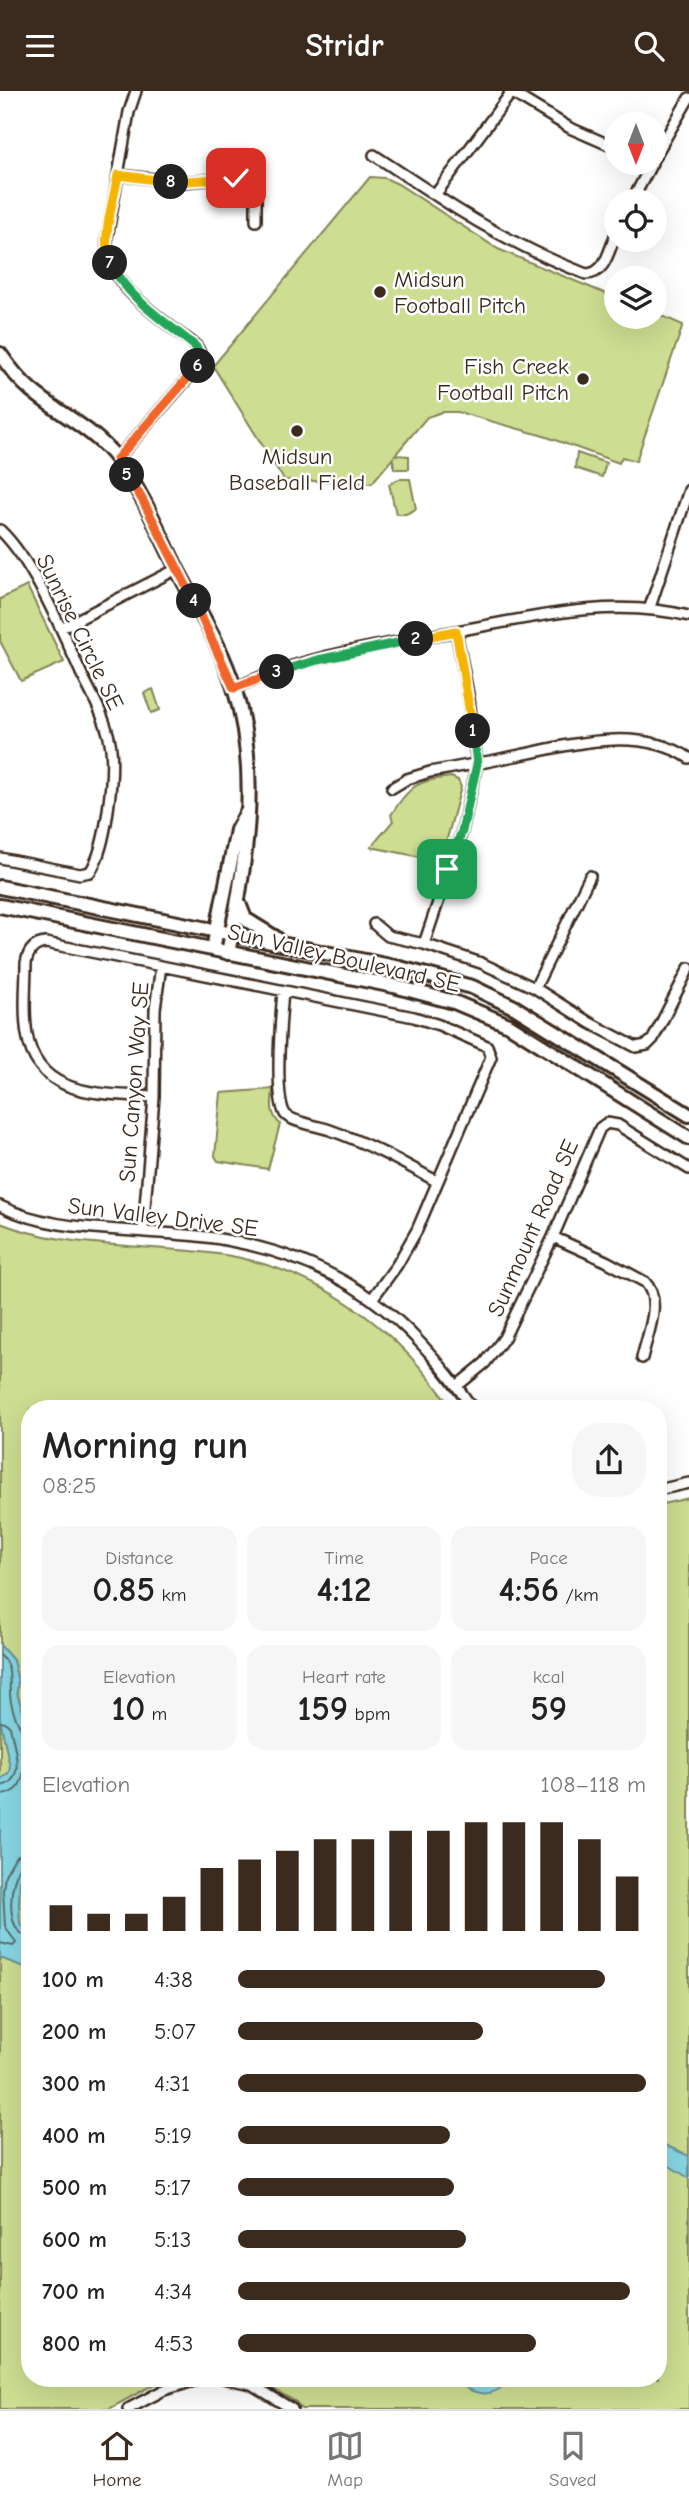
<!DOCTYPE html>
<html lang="en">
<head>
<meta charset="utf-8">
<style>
  body { margin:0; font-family:"Comic Neue",sans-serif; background:#f6f6f6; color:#222; height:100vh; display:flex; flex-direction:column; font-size:26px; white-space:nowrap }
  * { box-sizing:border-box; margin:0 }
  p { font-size:23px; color:#767676 }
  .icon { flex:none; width:38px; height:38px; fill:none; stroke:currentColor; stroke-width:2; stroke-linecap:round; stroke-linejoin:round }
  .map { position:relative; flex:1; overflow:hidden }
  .sheet { position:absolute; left:21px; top:1309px; width:646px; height:987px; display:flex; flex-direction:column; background:#fff; border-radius:28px; box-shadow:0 7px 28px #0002 }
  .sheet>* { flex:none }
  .needle { width:46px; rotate:180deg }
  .fabs { position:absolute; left:604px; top:21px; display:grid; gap:14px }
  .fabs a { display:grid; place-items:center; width:63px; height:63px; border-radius:50%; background:#fff; box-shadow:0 7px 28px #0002; font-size:35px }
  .pin { position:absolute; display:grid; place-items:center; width:60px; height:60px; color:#fff; margin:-30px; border-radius:14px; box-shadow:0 4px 10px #0006 }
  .km { position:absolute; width:35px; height:35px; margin:-18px; border-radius:50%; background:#222; color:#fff; font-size:19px; line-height:35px; text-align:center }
  .round { display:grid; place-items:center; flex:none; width:74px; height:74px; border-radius:28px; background:#f6f6f6 }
  .overview { display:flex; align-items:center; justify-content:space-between; height:119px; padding:0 21px }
  h1 { font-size:38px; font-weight:700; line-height:52px }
  .figures { display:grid; grid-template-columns:repeat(3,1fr); gap:10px; height:119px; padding:7px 21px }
  .figures div { display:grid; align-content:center; border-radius:18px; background:#f6f6f6; text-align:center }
  .figures b { font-size:35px; font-weight:700 }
  .figures small { font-size:19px; font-weight:400 }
  .figures p { font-size:19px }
  .chart { height:196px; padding:14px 21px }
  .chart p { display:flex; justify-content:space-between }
  .chart svg { width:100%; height:126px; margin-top:7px; stroke:#3b2a1e; stroke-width:6 }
  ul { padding:0 21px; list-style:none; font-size:23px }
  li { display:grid; grid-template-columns:112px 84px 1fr; align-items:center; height:52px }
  li i { height:18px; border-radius:9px; background:#3b2a1e }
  header { display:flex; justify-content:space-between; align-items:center; height:91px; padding:0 21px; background:#3b2a1e; color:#fff; font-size:32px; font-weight:700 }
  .menu { display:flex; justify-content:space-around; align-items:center; height:98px; border-top:2px solid #e0e0e0; background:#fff; font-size:19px; color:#767676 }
  .menu a { display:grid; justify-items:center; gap:4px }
  .menu .selected { color:#3b2a1e }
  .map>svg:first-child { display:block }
</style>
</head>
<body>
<header><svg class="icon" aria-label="menu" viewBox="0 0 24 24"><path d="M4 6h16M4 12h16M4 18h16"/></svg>Stridr<svg class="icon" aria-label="search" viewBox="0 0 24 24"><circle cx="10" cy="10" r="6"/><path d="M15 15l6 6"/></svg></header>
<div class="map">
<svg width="689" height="2318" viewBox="0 0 689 2318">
  <rect width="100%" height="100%" fill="#fff"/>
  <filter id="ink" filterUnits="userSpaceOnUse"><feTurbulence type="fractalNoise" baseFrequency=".0143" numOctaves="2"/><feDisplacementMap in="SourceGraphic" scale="14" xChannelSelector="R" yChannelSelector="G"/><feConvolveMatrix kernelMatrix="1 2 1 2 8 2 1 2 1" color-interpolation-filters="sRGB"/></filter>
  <g filter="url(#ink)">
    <!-- green -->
    <path fill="#cddd91" stroke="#848458" stroke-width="2" d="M370,86L385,87L398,93L498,158L616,207V226H654L655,222L683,234L636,370L622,366L619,372L544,345L458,321H442L427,326L395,364L409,365V378H394L393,367L372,392L284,389L213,275Z
      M577,362L606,372L602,386L575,377Z
      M399,388H410L416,418L406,423H396L389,393Z
      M27,495L64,571L21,590L0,550V508Z
      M153,598L160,619L151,622L144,602Z
      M451,686L458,689L461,696L441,770L371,756L393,730L391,724C409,695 418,689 451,686Z
      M273,998C272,1012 269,1022 280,1033L268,1078L218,1070L215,1065L221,1002Z
      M0,1132C46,1150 93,1152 141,1156C174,1159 204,1160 236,1166C328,1185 400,1241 452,1318H30V2287H174L160,2290L109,2318H0Z
      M689,1407V2318H301L296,2311L254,2287H658V1414Z"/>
    <!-- water -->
    <path fill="#87d6e3" stroke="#699194" stroke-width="2" d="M0,1554L13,1569L18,1590L17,1601L30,1649V1768L20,1789L19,1813L20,1832L30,1842V1878L0,1867V1689L9,1681L10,1676L0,1628Z
      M658,2051L689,2065V2087L658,2068Z
      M452,2287H511C493,2310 473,2305 452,2287Z"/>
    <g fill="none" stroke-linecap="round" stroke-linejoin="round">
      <!-- shore -->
      <path stroke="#596f6d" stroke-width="2" d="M0,1564C12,1574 9,1588 10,1602C10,1613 16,1631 23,1640L30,1641
        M0,1631L6,1632L10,1636C14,1653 27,1692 0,1695
        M0,1704C28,1702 25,1674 23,1653L30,1650
        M30,1769L23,1771C10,1786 2,1842 30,1846
        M0,1852L13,1855L16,1852L5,1835L3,1800L5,1784L16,1765L30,1760"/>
      <!-- minor casing -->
      <g stroke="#3b2a1e" stroke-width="14">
        <path id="minor" d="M509,0L570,37L616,57
          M511,2L435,104C483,136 532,162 586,183C606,183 609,158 616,143
          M374,64L435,104
          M654,67L689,7
          M118,84L182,91L243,86L254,93L256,99V130
          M632,110L652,72
          M117,368L197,277C201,270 202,263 197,256C192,250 182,245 175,239C147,217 103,188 107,147L129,21L136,0
          M0,439C33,470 62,540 81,582C92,604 105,626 110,651C115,679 107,757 90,781L80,783L0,767
          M650,516L689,399
          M61,537L177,478
          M456,540L469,608L477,673L462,740L424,853L481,872L535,897L590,932L636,956L647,954L653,948L689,877
          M235,597C300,566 375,555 446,542C526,528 608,505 689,525
          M392,697L407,688L430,681C458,676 487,671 515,665C570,654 638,634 689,667
          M374,833L388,845L424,853
          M535,897L590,785
          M283,900C281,923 274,1005 285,1023C291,1031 319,1035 330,1039C367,1052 402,1071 436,1090
          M154,1006C104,1002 37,1008 27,943C23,920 26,895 26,872C28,860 34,853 46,852L161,875
          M0,1115C45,1137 97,1137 146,1141C174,1143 203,1144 231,1150C343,1171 410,1226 473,1318
          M143,1140L154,1006L155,918L161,875L414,926L439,934L487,955L491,966L417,1139L397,1174L372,1208
          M553,1146L606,1170L645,1191C663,1210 647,1244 642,1267
          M457,1295L485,1272L504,1247L553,1146L600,1037L607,1032L618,1034L689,1078
          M658,1399L689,1392
          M223,2287L251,2293L292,2318
          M128,2318L164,2299L204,2287"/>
      </g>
      <!-- tertiary casing -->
      <g stroke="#3b2a1e" stroke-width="18">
        <path id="tertiary" d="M0,263C9,276 18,288 31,299C59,323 94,338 117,368C143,402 159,442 178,480C198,518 223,558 235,600C261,686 245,775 228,862
          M213,858L237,739L247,721"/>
      </g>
      <!-- secondary casing -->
      <g stroke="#3b2a1e" stroke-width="18">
        <path id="secondary" d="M0,796L400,877L472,896L514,916L689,1024
          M238,810L245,828L276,847
          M0,815L394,895L454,911L509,934L689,1047"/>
      </g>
      <!-- minor -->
      <use href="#minor" stroke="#fff" stroke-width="9"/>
      <!-- tertiary -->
      <use href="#tertiary" stroke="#fff" stroke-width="12"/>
      <!-- secondary -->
      <use href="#secondary" stroke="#fff" stroke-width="12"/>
    </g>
  </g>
  <g fill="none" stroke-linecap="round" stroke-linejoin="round" filter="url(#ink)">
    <!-- split-1 casing -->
    <g stroke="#fff" stroke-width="14">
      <path id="split-1" d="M447,778L462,740L477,673L473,640"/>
    </g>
    <!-- split-2 casing -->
    <g stroke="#fff" stroke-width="14">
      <path id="split-2" d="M416,548L456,540L473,640"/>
    </g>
    <!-- split-3 casing -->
    <g stroke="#fff" stroke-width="14">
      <path id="split-3" d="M277,581L318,569L416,548"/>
    </g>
    <!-- split-4 casing -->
    <g stroke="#fff" stroke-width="14">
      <path id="split-4" d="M194,510L234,597L277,581"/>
    </g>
    <!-- split-5 casing -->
    <g stroke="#fff" stroke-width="14">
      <path id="split-5" d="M127,384L142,408L194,510"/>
    </g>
    <!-- split-6 casing -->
    <g stroke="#fff" stroke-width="14">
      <path id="split-6" d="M127,384L117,368L198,275"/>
    </g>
    <!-- split-7 casing -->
    <g stroke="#fff" stroke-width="14">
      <path id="split-7" d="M110,172C129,209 165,230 196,256L200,264L198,275"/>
    </g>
    <!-- split-8 casing -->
    <g stroke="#fff" stroke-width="14">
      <path id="split-8" d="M110,172C100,149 114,109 118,84L171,91"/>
    </g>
    <!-- split-9 casing -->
    <g stroke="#fff" stroke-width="14">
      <path id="split-9" d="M171,91L236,87"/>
    </g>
    <!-- split-1 -->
    <use href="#split-1" stroke="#22a559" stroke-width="9"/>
    <!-- split-2 -->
    <use href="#split-2" stroke="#f5b400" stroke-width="9"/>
    <!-- split-3 -->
    <use href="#split-3" stroke="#22a559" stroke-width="9"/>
    <!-- split-4 -->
    <use href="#split-4" stroke="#f0652b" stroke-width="9"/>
    <!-- split-5 -->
    <use href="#split-5" stroke="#f0652b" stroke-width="9"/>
    <!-- split-6 -->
    <use href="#split-6" stroke="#f0652b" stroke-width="9"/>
    <!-- split-7 -->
    <use href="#split-7" stroke="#22a559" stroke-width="9"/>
    <!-- split-8 -->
    <use href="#split-8" stroke="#f5b400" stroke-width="9"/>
    <!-- split-9 -->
    <use href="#split-9" stroke="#f5b400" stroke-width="9"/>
  </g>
  <!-- markers -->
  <g fill="#3b2a1e" stroke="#fff" stroke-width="2.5">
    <circle cx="380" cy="201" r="7"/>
    <circle cx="583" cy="288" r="7"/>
    <circle cx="297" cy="340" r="7"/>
  </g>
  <g text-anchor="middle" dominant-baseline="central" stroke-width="5" stroke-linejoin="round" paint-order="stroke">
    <!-- poi labels -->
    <g font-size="23" fill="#3b2a1e" stroke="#fff" text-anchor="start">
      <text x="394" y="188">Midsun<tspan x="394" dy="26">Football Pitch</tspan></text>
      <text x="569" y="275" text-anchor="end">Fish Creek<tspan x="569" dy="26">Football Pitch</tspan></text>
      <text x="297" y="365" text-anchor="middle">Midsun<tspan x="297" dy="26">Baseball Field</tspan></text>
    </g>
    <!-- street labels -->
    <g font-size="23" fill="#3b2a1e" stroke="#fff">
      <text transform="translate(80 541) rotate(64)">Sunrise Circle SE</text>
      <text transform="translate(344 867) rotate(13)">Sun Valley Boulevard SE</text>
      <text transform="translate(134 991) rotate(-86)">Sun Canyon Way SE</text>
      <text transform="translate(163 1126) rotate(7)">Sun Valley Drive SE</text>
      <text transform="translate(533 1137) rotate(-66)">Sunmount Road SE</text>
    </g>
  </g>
</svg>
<div class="fabs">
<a><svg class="needle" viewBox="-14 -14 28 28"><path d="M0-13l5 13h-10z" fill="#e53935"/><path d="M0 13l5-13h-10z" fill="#767676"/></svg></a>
<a><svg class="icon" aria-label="locate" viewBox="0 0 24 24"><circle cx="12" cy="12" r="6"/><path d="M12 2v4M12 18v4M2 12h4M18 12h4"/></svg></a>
<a><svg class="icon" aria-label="layers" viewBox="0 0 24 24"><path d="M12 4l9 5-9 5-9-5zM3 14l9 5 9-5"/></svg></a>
</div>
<div class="pin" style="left:447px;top:778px;background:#1e9e55"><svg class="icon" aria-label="arrive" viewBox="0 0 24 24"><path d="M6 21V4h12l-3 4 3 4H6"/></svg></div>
<div class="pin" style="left:236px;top:87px;background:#d93025"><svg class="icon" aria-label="check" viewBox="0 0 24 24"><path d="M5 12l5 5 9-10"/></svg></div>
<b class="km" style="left:473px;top:640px">1</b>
<b class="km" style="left:416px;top:548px">2</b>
<b class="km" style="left:277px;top:581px">3</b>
<b class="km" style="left:194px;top:510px">4</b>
<b class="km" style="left:127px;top:384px">5</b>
<b class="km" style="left:198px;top:275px">6</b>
<b class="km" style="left:110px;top:172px">7</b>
<b class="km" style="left:171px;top:91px">8</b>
<section class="sheet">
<div class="overview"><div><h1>Morning run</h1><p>08:25</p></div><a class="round"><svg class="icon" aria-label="share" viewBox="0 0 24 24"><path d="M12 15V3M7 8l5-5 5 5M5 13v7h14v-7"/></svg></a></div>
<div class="figures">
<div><p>Distance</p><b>0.85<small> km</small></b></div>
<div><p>Time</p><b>4:12</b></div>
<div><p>Pace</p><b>4:56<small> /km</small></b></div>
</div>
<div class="figures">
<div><p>Elevation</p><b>10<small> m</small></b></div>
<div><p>Heart rate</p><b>159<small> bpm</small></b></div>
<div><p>kcal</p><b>59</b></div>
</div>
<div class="chart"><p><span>Elevation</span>108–118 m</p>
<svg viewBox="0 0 160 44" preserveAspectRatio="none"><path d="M5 44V35M15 44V38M25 44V38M35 44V32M45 44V22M55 44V19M65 44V16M75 44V12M85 44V12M95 44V9M105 44V9M115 44V6M125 44V6M135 44V6M145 44V12M155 44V25"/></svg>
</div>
<ul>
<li><b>100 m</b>4:38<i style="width:90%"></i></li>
<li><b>200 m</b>5:07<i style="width:60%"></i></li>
<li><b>300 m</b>4:31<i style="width:100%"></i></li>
<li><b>400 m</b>5:19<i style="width:52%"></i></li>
<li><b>500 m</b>5:17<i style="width:53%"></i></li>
<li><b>600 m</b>5:13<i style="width:56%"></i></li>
<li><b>700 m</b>4:34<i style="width:96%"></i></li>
<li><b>800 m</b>4:53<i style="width:73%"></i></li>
</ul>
</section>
</div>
<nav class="menu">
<a class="selected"><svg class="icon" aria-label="home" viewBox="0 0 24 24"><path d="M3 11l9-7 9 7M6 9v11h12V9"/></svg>Home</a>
<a><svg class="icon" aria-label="map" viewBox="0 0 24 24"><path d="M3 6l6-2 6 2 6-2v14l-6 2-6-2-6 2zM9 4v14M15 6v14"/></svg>Map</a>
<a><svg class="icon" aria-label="saved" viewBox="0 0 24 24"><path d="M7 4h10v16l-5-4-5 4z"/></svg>Saved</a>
</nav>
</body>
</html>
